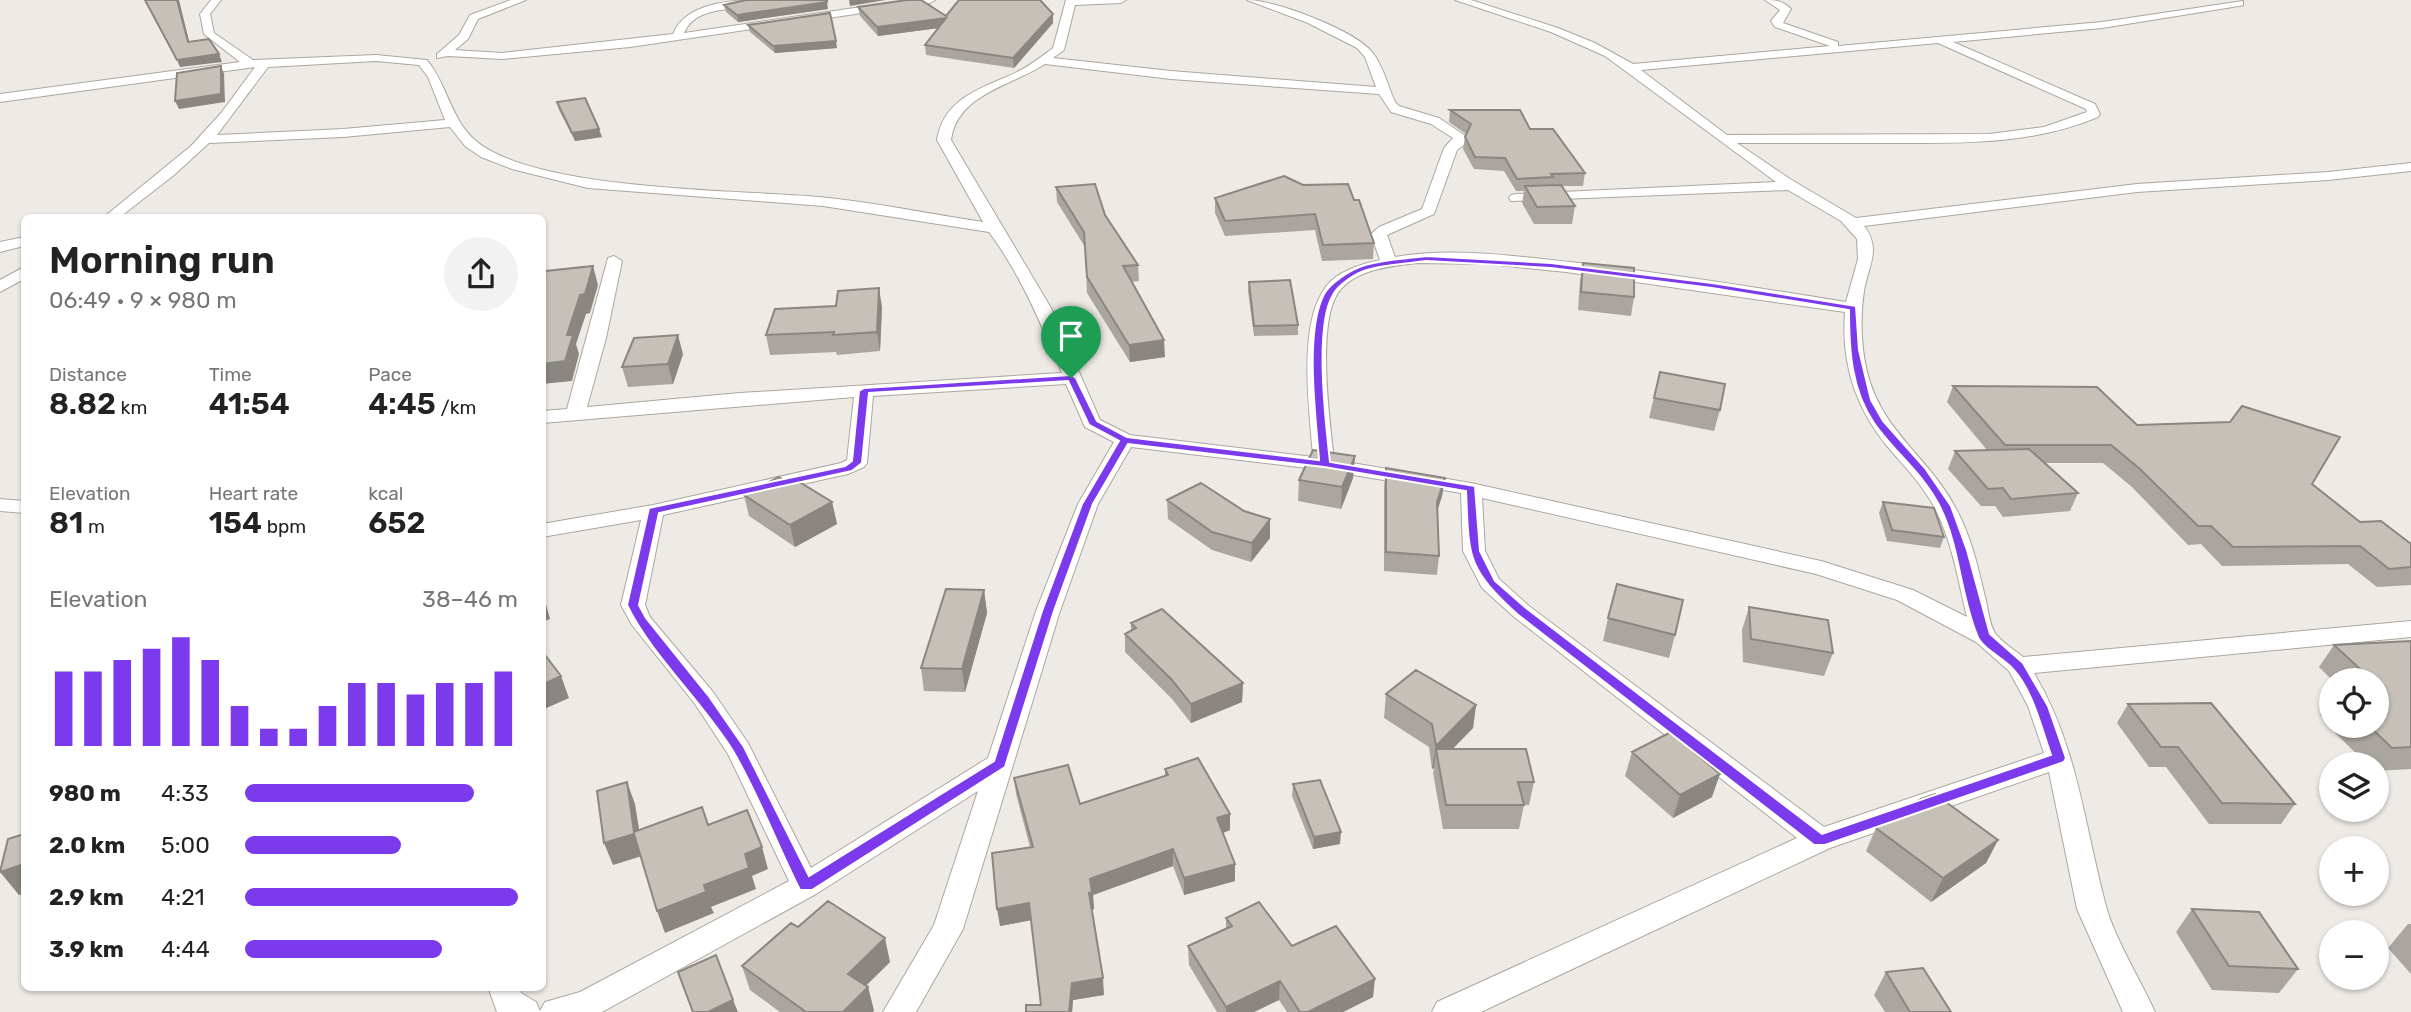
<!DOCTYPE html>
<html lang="en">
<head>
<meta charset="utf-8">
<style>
  body { margin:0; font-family:Rubik,sans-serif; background:#f2f2f2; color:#222; height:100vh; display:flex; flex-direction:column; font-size:26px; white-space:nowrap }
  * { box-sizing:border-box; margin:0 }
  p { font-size:23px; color:#767676 }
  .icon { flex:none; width:38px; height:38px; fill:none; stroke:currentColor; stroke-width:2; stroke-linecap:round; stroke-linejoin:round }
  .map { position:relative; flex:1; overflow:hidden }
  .side { position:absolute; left:21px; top:214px; width:525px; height:777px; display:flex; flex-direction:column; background:#fff; border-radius:10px; box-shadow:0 2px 5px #0004 }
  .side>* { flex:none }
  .fabs { position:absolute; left:2319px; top:668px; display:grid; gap:14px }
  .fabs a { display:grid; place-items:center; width:70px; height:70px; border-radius:50%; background:#fff; box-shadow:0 2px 5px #0004; font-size:35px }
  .pin { position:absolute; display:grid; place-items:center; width:60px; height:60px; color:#fff; margin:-72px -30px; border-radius:50% 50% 50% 0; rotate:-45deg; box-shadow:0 0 7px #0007 }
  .pin .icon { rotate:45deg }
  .round { display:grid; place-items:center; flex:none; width:74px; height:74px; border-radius:37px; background:#f2f2f2 }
  .head { display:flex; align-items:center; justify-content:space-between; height:119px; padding:0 28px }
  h1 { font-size:38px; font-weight:600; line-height:52px }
  .stats { display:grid; grid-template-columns:repeat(3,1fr); gap:10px; height:119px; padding:7px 28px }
  .stats div { display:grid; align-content:center }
  .stats b { font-size:30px; font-weight:600 }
  .stats small { font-size:19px; font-weight:400 }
  .stats p { font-size:19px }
  .chart { height:196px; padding:14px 28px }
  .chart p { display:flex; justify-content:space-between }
  .chart svg { width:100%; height:126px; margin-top:7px; stroke:#7c3aed; stroke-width:6 }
  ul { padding:0 28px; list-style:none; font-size:23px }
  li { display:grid; grid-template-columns:112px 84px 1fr; align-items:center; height:52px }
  li i { height:18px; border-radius:9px; background:#7c3aed }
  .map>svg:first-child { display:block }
</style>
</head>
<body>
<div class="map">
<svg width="2411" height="1012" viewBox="0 0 2411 1012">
  <rect width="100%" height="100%" fill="#eeeae6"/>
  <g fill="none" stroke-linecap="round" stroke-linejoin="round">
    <!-- minor casing -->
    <g stroke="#aca79d" stroke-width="2">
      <path id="minor" d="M211,0H221L210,14L214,33L253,60L376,55L427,60C447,84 451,120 476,141C536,191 738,190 819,197C874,202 929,214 983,222L937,140C944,95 986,88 1021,70C1032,64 1042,56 1053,48L1066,0H1126L1121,3L1075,5L1064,50L1053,58L1171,71L1376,87L1365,57L1357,48L1308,23L1247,0C1275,0 1354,30 1372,52C1383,65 1388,87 1395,102L1399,106L1439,118L1467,137L1464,145L1457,150L1434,214L1387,235L1395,257C1452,247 1513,256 1571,262C1663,273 1754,287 1846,302L1858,259L1857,239L1841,221L1788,190L1511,201L1509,198L1511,195L1516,194L1776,182L1605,56L1551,32L1455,0H1471L1558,28L1595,43L1633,64L1830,46L1775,27L1771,21L1780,10L1765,0C1776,0 1783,1 1791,9L1783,23L1838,42V46L2102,22L2243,1V5L2239,6L2102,28L1953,42L2095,104L2100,114L2098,117C2029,146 1956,143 1882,143C1834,143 1786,143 1737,143L1790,179L1856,218L2137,184L2328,172L2411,163V171L2328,180L2137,192L1864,226C1882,249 1868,266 1864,291C1861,310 1861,330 1863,349C1872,433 1932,452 1962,521C1973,545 1979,571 1985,597C1988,607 1989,624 1995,633C2001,642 2015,650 2023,657L2411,621V637L2034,673C2078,747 2084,824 2106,906C2114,937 2141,981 2155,1012H2123L2077,909L2049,772L1830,848L1481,1012H1432L1437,1002L1797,838L1513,616L1482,588L1463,551L1461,493L1324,470L1131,447L1098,504L1060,611L963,929L916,1012H883L934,925L978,791L816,894L602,1012H497L488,987H520L521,993L536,1002L540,1011L545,1002L580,992L789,881L728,754L695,704L632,625L621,605L641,520L542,537V524L653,505L841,463L847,460L854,397L542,423V411L567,409L608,258L614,256L622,261L606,338L587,407L740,393L1062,373C1041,324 1021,275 989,232L823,206L588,188L512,169L481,157L465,146L450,127L343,137L209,143L174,175L120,217H104L191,146L222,112L255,67L0,102V94L240,62L204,34L200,14ZM1938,43L2086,109L2087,112L2044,127L1989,134L1727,135L1641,70ZM376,61L419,65L428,77L445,120L343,129L217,135L268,67ZM1045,64L1171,79L1379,94L1391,112L1431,124L1453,138L1444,148L1422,209L1379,227L1371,234L1380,260C1363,264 1344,269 1331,281C1295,316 1310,411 1313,457L1130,435L1100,420L1051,308L951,140C957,94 1011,86 1045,64ZM1416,263L1488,264L1566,272L1845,312C1841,362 1855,407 1887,446C1903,465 1921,483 1933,505C1952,539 1958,580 1967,617L1913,590L1821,561L1471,483L1334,460C1330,422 1315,317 1341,289C1359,269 1391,266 1416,263ZM1066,384L1085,427L1114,442L1078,504L1036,611L988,758L811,868L748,743L713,692L650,617L645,605L663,515L848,474L864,467L867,463L873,396ZM1482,498L1816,574L1897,600L1976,642L2009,671L2028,706L2044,753L1824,827L1529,606L1499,579L1485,551Z
        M511,0H526L478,19L468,39L455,50L502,53L673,34C686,2 732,0 762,0C740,14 697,2 684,33L909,0H935L930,3L630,47L502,59L448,56L437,58V54L459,35L470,15Z
        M24,237V246L0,252V242Z
        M24,267V279L0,292V280Z
        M0,499L24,501V513L0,511Z"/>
    </g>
    <!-- minor -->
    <use href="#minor" fill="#fff" fill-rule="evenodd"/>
  </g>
  <!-- wall -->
  <path fill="#aaa59e" d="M724,5L828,9L738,22L726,12Z
    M858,7L946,16L1053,14V23L1014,68L926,55L925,45L938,28L878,36L860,16Z
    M748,25L837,48L775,53L750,32Z
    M557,102L602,137L575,141L559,110Z
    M1450,110L1530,129L1585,173L1583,186H1562L1575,206L1572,224H1534L1522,203L1524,191H1516L1504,171L1474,169L1463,149L1465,137L1466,134L1449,122Z
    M1303,185L1354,200L1374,243L1373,259L1322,261L1315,230L1225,236L1215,213V198Z
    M1056,187L1105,215L1138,265L1139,281L1131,282L1165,357L1130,362L1087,293L1085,247L1057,202Z
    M1583,263L1634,297L1631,316L1578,310L1580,281Z
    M1249,282L1298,325V335L1254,336L1248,291Z
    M882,307L880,351L837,355L836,352L770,355L766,335Z
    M683,354L673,384L628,387L622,367Z
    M1660,372L1720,410L1714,431L1649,418Z
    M1953,386L2137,425L2312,484L2360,522L2411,544V585L2377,587L2348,564L2222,566L2201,544L2188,545L2132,487L2103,463H2045L2078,493L2070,511L2003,517L1995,506H1981L1948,469L1955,451L1987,450L1947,402Z
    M1355,456L1353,478L1341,509L1298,501L1299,480Z
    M1386,468L1445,478L1442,496L1437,512L1439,556L1437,575L1384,571V486Z
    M789,484L832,502L837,524L795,547L749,516L744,495Z
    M1167,500L1244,511L1270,519V538L1251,562L1212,550L1168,519Z
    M1883,502L1944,537L1940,548L1887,541L1879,513Z
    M984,590L987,613L965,692L924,691L921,668Z
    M1749,607L1833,653L1824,676L1743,662L1742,630Z
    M1608,618L1675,635L1669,658L1603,641Z
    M1131,623L1243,683L1242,702L1191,723L1172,699L1125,652V634L1131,631Z
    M2411,641V769L2376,771V765H2368L2328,726L2329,724L2320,715L2331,699V726H2376V681H2333L2319,667L2334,645Z
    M1386,694L1476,705L1473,728L1452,749L1534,782L1529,805H1524L1519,829H1443L1433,773L1434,768L1432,769L1429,747L1384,718Z
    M2128,704L2295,804L2281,824H2209L2166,767H2149L2117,723Z
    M1632,752L1712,797L1673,818L1625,776Z
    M1165,769L1230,830L1223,833L1235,881L1184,895L1173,866L1093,895L1094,909L1092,910L1104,995L1073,1000L1072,1012H1026L1041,1005L1031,920L1000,926L1030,847L1016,794L1014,778L1080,804L1165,776Z
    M1293,784L1340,844L1313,849L1292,796Z
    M1876,828L1998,840L1986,863L1931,902L1866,851Z
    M2192,909L2298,969L2279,993L2212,990L2176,932Z
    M1226,918L1292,946L1373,997L1343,1012H1287L1279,1000L1254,1012H1217L1189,965L1188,946L1226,929Z
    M2408,924H2411V974L2388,948Z
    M798,927L890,962L866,986L868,987L874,1011L872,1012H780L750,990L742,966Z
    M1886,972L1951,1012H1885L1874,995Z"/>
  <!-- shaded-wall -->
  <path fill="#8b8681" d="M177,0H179L191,49L188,42Z
    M849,0H886L850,6Z
    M827,2L828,9L738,22L737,15Z
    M1053,14V23L1014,68L1013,58Z
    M946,18L947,27L878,36L877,27Z
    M836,41L837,48L775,53L773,46Z
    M219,54L222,62L180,67L177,60Z
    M221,66L224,74L225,102L179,109L175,101Z
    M599,129L602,137L575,141L572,133Z
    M593,266L598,285L590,313L586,314L576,344L579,354L572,381L542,384V364L567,335L580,295Z
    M879,288L882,307L880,351L877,332Z
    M678,335L683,354L673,384L668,364Z
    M1164,340L1165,357L1130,362L1129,345Z
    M1355,456L1353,478L1341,509L1342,487Z
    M1445,478L1442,496L1434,520L1437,502Z
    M832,502L837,524L795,547L790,525Z
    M1270,519V538L1251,562L1252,543Z
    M542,590L550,619L542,622Z
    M984,590L987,613L965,692L962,669Z
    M561,676L569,698L542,710V685Z
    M1243,683L1242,702L1191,723V704Z
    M1476,705L1473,728L1439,763L1436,749L1434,768L1432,769L1436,746Z
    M1720,774L1712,797L1673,818L1680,795Z
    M627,782L635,804L643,853L634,832Z
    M1230,814V830L1217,835V818Z
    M1341,832L1340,844L1313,849L1314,837Z
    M634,834L642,856L613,865L604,843Z
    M1998,840L1986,863L1931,902L1943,878Z
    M762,847L768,869L752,876L756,889L711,907L714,913L665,933L657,911L704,885L745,854Z
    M1173,849V866L1093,895L1094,909L1091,910L1089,893L1090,879Z
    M24,864V894L19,895L0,872Z
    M1235,864V881L1184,895V878Z
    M1029,903L1032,920L1000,926L997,909Z
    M885,938L890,962L854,997L848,974Z
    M1103,978L1104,995L1073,1000L1072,1012H1069L1072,983Z
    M1375,979L1373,997L1343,1012H1308Z
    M1280,981L1279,1000L1254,1012H1226V1007Z
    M868,987L874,1011L872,1012H843Z
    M733,1000L738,1012H708Z"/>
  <!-- building -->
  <path fill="#c6c0b8" stroke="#8b8681" stroke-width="2" d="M145,0H177L188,42L209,39L219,54L177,60Z
    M746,0H827V2L737,15L724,5Z
    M907,0H921L946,16L959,0H1040L1053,14L1013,58L925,45L946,18L877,27L858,7Z
    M830,13L836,41L773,46L748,25Z
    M221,66V94L175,101L177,73Z
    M585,98L599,129L572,133L557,102Z
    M1450,110H1520L1530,129H1553L1585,173L1551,174L1553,177L1517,179L1505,158L1475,157L1465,137L1471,124Z
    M1284,176L1303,185L1348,184L1354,200H1359L1374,243L1323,245L1315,214L1225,221L1215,198Z
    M1095,184L1105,215L1138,265L1123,266L1164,340L1129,345L1087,277L1084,232L1056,187Z
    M1561,185L1575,206L1537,207L1525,186Z
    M1583,263L1634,268V297L1581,292Z
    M593,266L585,294L580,295L567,335H573L565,361L542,364V281L546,271Z
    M1290,280L1298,325L1254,326L1249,282Z
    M879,288L877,332L833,335L834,332L766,335L775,309L836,306L838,291Z
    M678,335L668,364L622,367L634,338Z
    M1660,372L1725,384L1720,410L1654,398Z
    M1953,386L2097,387L2137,425L2230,422L2242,406L2340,437L2312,484L2360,522L2381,521L2411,544V567L2389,569L2360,546L2233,547L2211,526H2198L2140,469L2111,445H2005Z
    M2029,449L2078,493L2011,499L2003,488L1988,489L1955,451Z
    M1313,450L1355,456L1342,487L1299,480Z
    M1386,468L1445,478L1437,502L1439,556L1386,552Z
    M779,477L789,484L796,480L832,502L790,525L744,495Z
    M1201,483L1244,511L1270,519L1252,543L1212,532L1167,500Z
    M1883,502L1934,508L1944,537L1892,530Z
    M1617,584L1683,600L1675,635L1608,618Z
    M946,589L984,590L962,669L921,668Z
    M1749,607L1828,620L1833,653L1751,639Z
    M1162,609L1243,683L1191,704L1172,680L1125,634L1136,628L1131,623Z
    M2411,641V747L2392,748L2369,726H2376V689H2382L2376,684V681H2373L2334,645Z
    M542,651L561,676L542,685Z
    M1416,670L1476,705L1436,746L1432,724L1386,694Z
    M2211,703L2295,804L2222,803L2178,747H2161L2128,704Z
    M1671,732L1720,774L1680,795L1632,752Z
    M1436,749H1526L1534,782H1518L1524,805H1446Z
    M1198,758L1230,814L1217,818L1235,864L1184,878L1173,849L1090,879L1092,892L1089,893L1103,978L1072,983L1069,1012H1026V1005H1041L1029,903L997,909L992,853L1033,847L1014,778L1068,765L1080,804L1168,775L1165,769Z
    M1320,780L1341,832L1314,837L1293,784Z
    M627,782L634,832L702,807L708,825L747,810L762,847L745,854L749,868L704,885L706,892L657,911L634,834L604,843L597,791Z
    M1935,794L1998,840L1943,878L1876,828L1921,799Z
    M24,834V864L0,872L8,839Z
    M828,901L885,938L848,974L868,987L843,1012H806L742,966L791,923L798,927Z
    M1259,902L1292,946L1336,926L1375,979L1308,1012H1300L1280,981L1226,1007L1188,946L1232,926L1226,918Z
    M2192,909L2259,912L2298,969L2229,966Z
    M716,955L733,1000L708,1012H693L678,972Z
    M1923,968L1951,1012H1910L1886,972Z"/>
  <!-- route -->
  <path fill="#7c3aed" stroke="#fff" stroke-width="2" fill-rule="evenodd" d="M1426,256L1551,263L1712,283L1856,306L1859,350L1871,400L1883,421L1925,468L1951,506L1967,550L1990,634L2023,663L2048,706L2066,758L2064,762L1825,845H1814L1517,614C1466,567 1469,558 1466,491L1324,467L1128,444L1093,504L1054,611L1005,767L812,890H800C777,845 759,795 733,751C702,701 651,655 627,605L649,508L845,466L852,461L859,391L864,388L1071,375L1076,378L1097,421L1127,437L1319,460C1316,418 1304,332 1324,294C1330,283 1350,270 1362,266C1382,259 1405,259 1426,256ZM1426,261L1551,268L1712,288L1849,310C1849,349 1851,390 1874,423C1894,452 1924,474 1940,507C1960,547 1960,594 1977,635C1982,649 2002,657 2012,668C2033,690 2041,727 2051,755L1822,834L1526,608L1495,581L1480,551L1475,486L1330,462C1326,425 1314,326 1333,295C1338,285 1356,273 1367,270C1385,264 1407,264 1426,261ZM1068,381L1089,425L1119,441L1082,504L1042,611L994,761L809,876L744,747L708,695L646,618L639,605L659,513L852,471L862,463L869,393Z"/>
</svg>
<div class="fabs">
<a><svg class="icon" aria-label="locate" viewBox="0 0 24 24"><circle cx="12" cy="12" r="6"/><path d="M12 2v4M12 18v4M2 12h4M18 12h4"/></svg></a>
<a><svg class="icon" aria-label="layers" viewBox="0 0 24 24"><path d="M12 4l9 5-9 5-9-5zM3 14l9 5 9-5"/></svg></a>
<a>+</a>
<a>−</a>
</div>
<div class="pin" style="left:1071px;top:378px;background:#1e9e55"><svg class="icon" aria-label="arrive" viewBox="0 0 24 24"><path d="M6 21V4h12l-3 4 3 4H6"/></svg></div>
<section class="side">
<div class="head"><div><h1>Morning run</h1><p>06:49 · 9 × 980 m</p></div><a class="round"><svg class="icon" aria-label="share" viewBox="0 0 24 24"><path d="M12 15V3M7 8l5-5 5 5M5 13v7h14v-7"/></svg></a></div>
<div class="stats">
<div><p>Distance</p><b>8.82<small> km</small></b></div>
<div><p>Time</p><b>41:54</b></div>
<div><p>Pace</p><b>4:45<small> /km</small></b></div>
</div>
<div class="stats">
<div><p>Elevation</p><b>81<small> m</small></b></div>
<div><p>Heart rate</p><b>154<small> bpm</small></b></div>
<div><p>kcal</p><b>652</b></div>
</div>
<div class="chart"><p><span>Elevation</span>38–46 m</p>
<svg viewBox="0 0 160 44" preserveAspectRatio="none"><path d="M5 44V18M15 44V18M25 44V14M35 44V10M45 44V6M55 44V14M65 44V30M75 44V38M85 44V38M95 44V30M105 44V22M115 44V22M125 44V26M135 44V22M145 44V22M155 44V18"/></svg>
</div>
<ul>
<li><b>980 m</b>4:33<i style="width:84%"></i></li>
<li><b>2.0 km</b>5:00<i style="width:57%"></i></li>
<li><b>2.9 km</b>4:21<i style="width:100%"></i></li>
<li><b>3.9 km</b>4:44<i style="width:72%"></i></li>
</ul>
</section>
</div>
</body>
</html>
